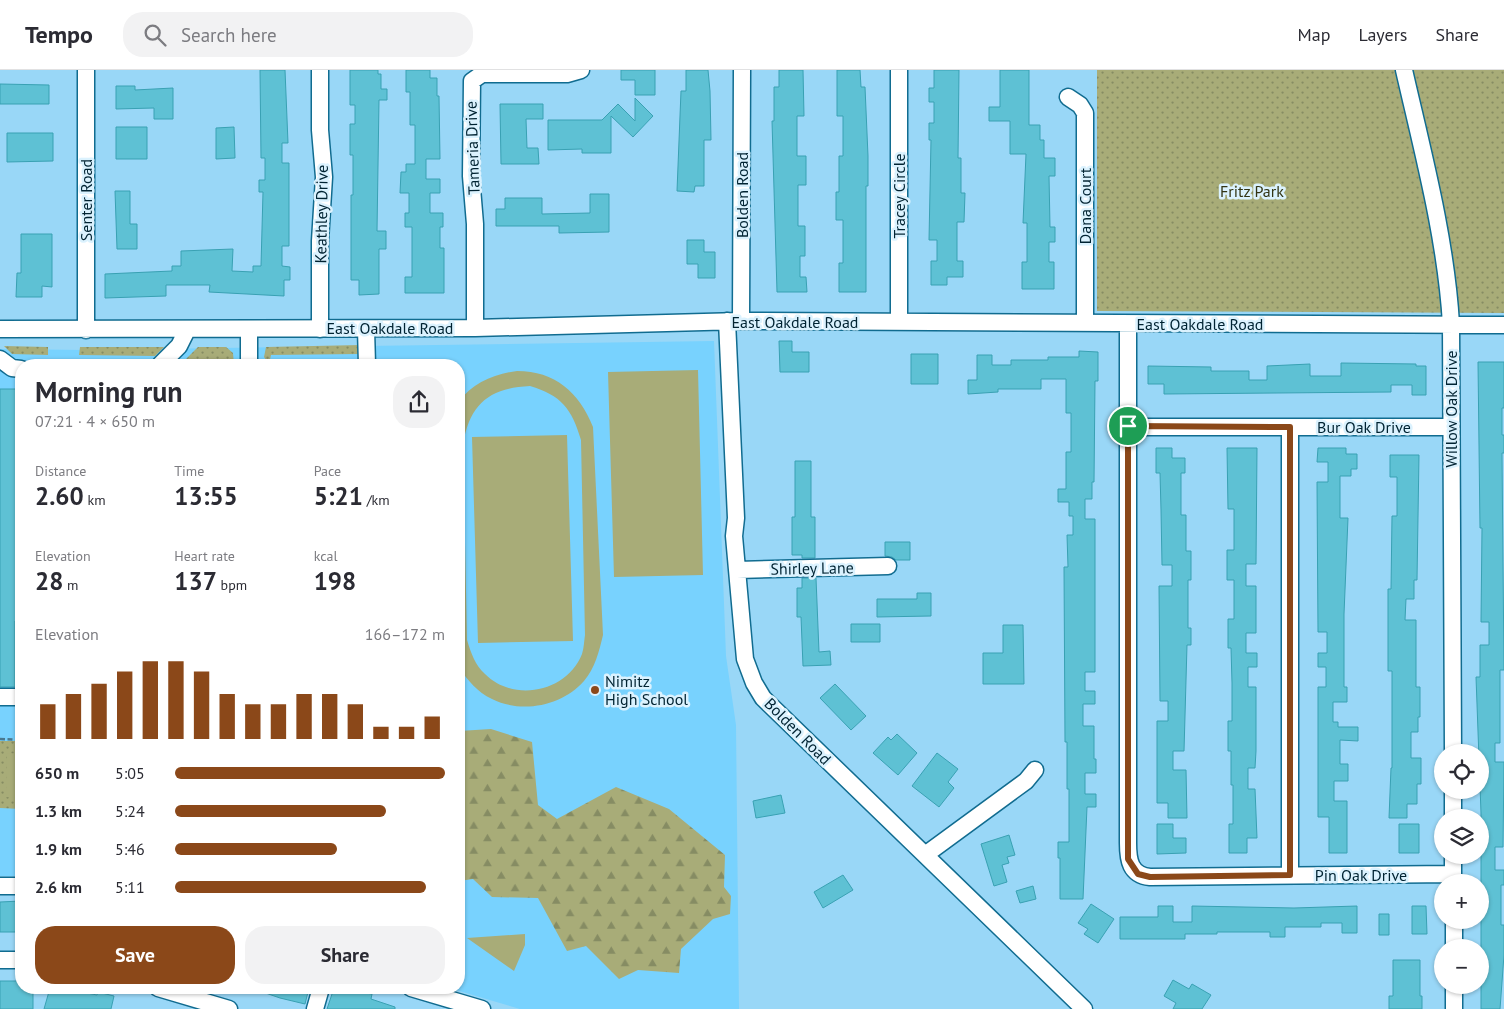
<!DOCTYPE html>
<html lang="en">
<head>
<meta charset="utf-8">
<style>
  body { margin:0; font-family:"PT Sans",sans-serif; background:#f2f2f3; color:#2b2b33; height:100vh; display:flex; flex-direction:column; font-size:19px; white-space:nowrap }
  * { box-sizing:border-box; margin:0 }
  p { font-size:16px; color:#7c7c81 }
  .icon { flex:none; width:28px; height:28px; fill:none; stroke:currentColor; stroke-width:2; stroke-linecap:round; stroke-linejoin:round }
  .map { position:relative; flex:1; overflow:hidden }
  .sheet { position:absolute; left:15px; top:289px; width:450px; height:635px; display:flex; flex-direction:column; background:#fff; border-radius:20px; box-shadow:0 1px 4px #0004 }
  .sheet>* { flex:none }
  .tools { position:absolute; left:1434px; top:674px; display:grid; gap:10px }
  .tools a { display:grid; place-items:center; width:55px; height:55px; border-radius:50%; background:#fff; box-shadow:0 1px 4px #0004; font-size:25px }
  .pin { position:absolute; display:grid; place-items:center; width:42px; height:42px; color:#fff; margin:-21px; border:2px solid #fff; border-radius:50%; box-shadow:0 1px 5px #0007 }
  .round { display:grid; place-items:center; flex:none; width:52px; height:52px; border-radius:20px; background:#f2f2f3 }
  .head { display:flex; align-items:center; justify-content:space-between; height:85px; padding:0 20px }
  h1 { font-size:28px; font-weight:600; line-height:38px }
  .metrics { display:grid; grid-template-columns:repeat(3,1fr); gap:8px; height:85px; padding:5px 20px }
  .metrics div { display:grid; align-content:center }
  .metrics b { font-size:25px; font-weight:600 }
  .metrics small { font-size:14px; font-weight:400 }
  .metrics p { font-size:14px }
  .chart { height:140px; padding:10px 20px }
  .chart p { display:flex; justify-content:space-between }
  .chart svg { width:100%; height:90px; margin-top:5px; stroke:#8b4819; stroke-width:6 }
  .cta { display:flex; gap:10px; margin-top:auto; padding:10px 20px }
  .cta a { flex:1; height:58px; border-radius:20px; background:#8b4819; color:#fff; font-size:20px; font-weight:600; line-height:58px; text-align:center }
  .cta a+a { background:#f2f2f3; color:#2b2b33 }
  ul { padding:0 20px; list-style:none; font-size:16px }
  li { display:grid; grid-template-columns:80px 60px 1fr; align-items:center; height:38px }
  li i { height:12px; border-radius:6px; background:#8b4819 }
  header { display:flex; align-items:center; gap:30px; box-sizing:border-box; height:70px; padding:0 25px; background:#fff; border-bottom:1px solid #e1e1e2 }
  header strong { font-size:24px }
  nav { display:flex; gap:28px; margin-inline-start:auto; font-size:18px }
  .search { width:350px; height:45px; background:#f2f2f3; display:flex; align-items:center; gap:12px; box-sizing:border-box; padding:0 18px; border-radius:20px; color:#7c7c81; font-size:19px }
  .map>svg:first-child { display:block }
</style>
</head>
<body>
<header>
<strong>Tempo</strong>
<div class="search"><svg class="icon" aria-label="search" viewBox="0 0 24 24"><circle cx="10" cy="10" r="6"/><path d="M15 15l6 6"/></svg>Search here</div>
<nav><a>Map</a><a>Layers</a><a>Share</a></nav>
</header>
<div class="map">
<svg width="1504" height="939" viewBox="0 0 1504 939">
  <defs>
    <pattern id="grass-dots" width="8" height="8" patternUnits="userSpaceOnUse" patternTransform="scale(1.25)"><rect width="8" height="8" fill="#a8ac78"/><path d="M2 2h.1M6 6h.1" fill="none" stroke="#868c63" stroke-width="1.8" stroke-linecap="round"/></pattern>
    <pattern id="forest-firs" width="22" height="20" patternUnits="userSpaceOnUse" patternTransform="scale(1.25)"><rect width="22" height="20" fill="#a8ac78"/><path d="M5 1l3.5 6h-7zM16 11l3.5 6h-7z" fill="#868c63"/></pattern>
  </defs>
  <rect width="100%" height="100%" fill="#99d7f7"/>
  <!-- built -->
  <path fill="#78d2fe" d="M714,271L726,586L736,655L739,939H520L449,918H459V295H21V806H0V279L85,280Z"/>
  <!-- grass -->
  <path fill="url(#grass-dots)" d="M1097,0H1504V243L1097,241Z
    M361,275V284L271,285L269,294L264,287L266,277Z
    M4,276L48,277V285L12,284Z
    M80,277H164L155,286L79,285Z
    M198,277H226L233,283L234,295H180Z
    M0,671H21V739L0,738Z"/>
  <!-- forest -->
  <path fill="url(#forest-firs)" d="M491,659L532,672L538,735L557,749L616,717L669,739L725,785L724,817L731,826L730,844L713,849L681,879L679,903L638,900L619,909L586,876L567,881L538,828L492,827L473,809L459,811V661Z"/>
  <!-- garden -->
  <path fill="#a8ac78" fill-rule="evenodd" d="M698,300L703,505L614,507L608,302Z
    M517,301C555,301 579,322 593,357L603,565C599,582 595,598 584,611C562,636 522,644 492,629C477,622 468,610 459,598V332C472,313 494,304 517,301ZM530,316C561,325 572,339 581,370L585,565C584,571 584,578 582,584C567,622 514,633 485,604C475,595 471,583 467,570L463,374C470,334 489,318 530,316Z
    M567,365L573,571L478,573L472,367Z
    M7,683L21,684V728L6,727Z
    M525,864V875L514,901L467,868Z"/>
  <!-- building -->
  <path fill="#5ec1d4" stroke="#39a1b3" d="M260,0H285L288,73H282V93H289V176H282V196L290,197V210H284V226L209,222L210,215H166V226L105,228V204L172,201V196H181V181L233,179L232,201L253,202V196H261L263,122H259V110H265V88H261Z
    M350,0H378V4H381V19H387V30H379L377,161H386V179H379V224L359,225V210H351V125H353V85H350V54H355V35H350Z
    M406,0H430V8H437V26H439L440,89H426V109H440V123H430V143H443V157H440V178H444V223H405V207H412V157H405V143H409V123H400L401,102H406V94H415V55H410V22H406Z
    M621,0H655V25H635V10H621Z
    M686,0H708L710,21L711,70H704V116H695L694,122L677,121L681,21H686Z
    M779,0H803L804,46H797V86H806V115H798V156H805V186H800V207H806L807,222H777L772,51H774V17H779Z
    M837,0H860L861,17H865L868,86V116H866V222H839V193H843V150H836V122H839V86H843V46H837Z
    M934,0H959L958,88H961V123H965L964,152H957V191H963V207H947V215H931V191H937V170H929L931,70H929V53H934V32H929V18H934Z
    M1000,0H1029V55H1040V70H1044V88H1055V106H1049L1050,157H1055V172H1049V192H1054V219H1022V192H1027V153H1023L1026,84H1010V51H989V37H1000Z
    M0,14L49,15V34H0Z
    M116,16H135V20L173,18V49H154V38L116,39Z
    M635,28L653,46L633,67L611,46V83H582V79L548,80V50H602L618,34L635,51Z
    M500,34H543V49H526L527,78H538L539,94H501Z
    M116,57H147V89H116Z
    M234,57L235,88L216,89V58Z
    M7,63H53V91L7,92Z
    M115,121H130V154H137V179H117Z
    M590,124H609V162L559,163V156H496V139H505V128H542V144L590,143Z
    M21,164H52V217L42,216V227H16L17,203H21Z
    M687,170H704V182H715V208H698V194H687Z
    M779,271H792V282H809V302H780Z
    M1079,281L1098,282V311H1095L1094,412H1092V429H1085V449H1095V602H1085V621H1095V634H1083V656H1094V689H1096V703H1085V724H1096V737H1087L1083,829H1060V788H1058V772H1069V719H1067V672H1065L1064,497H1068L1067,465H1073V446H1069V432H1058V419H1066V382H1071V343H1066V309H1041V319H998V322L968,324V310H977V285H992V295H1011V290H1048V287H1079Z
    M911,284H938V314H911Z
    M1478,292H1504V338H1502V365H1504V383H1502L1504,600H1500V673H1495V692H1504L1503,777H1495V800H1504V815H1501V855H1504V885L1500,939H1481V743L1476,607H1480V575H1489V552H1481L1482,458H1480Z
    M1341,293L1416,294V296H1426V325H1412V315H1391V322L1164,324V314H1148V296L1211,297V301H1249V310H1267V296L1310,294V306H1341Z
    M0,319H21V551H15V617H0Z
    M1156,378H1172V388H1185V403H1181V445H1186V481H1191V510H1188V558H1191V575H1187L1184,681H1173V700H1186L1187,748H1168V733H1157V651H1168V631H1160L1159,516H1172V495H1162L1161,440L1160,403H1156Z
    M1227,378H1257L1256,494H1246V516H1256V563H1246V583H1257V597H1248V617H1256V681L1255,698H1248V719H1255L1257,768H1247V783H1229V754H1233V715H1231V681H1228V651H1232V613L1231,578H1228V549H1234V510H1227V480H1234V439H1228Z
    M1318,378H1346V384H1357V399H1351V406H1340V448H1348L1344,544V617H1347V632H1333V652H1338V657H1358V671L1340,670V694H1348V711H1334V731H1347V783H1329V747H1318V617H1326V597H1318V583H1327V562H1318L1317,412H1328V392H1317Z
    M1390,385H1419L1417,510H1414V529H1406L1405,550H1416V617H1420V647H1418V662H1411V688H1421V714H1417V734H1407V748H1389L1391,698H1392V601H1388V519H1391L1392,446H1397V407H1390Z
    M795,391H811V447H815V488H802V485H792V447H795Z
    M885,472H910V490H896L892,487L885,486Z
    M802,508H816L819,582L830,581L831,595L803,596L801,547H797V518H802Z
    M917,523H931V546L877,547V529H917Z
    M851,554H880V572H851Z
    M1003,555H1023L1024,614H983V583H1003Z
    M835,614L866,646L851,660L820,628Z
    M897,664L917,683L898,705L873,683L888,667L891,670Z
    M937,683L958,699L948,712L954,718L939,737L912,716Z
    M781,725L785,743L756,748L753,731Z
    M1157,754H1173V768H1186V783L1157,784Z
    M1399,754H1419V783H1399Z
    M1009,765L1015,785L1007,787L1009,793L1002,795L1007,812L994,816L981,774Z
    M843,805L853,820L823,838L814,822Z
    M1033,816L1036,829L1020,833L1016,821Z
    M21,831V862H0V832Z
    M1091,834L1114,849L1098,873L1084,864L1088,859L1078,853Z
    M1158,836H1173V852H1192V836L1294,838L1357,836V863H1342V853H1321V857H1285V867H1270V862H1217V864H1185V869H1120V847H1158Z
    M1412,836H1426L1427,864H1412Z
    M1379,844H1389V865H1379Z
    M1393,890H1420V926H1422V939H1389V926H1393Z
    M1173,910L1189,919L1192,914L1211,925L1202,939H1173L1176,933L1164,926Z
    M0,911H21V918H33V939H0Z
    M50,918H62L97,925L98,922L114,926L111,939H44Z
    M254,918H309L305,934L280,928L254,919Z
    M334,918L372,924L371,929L395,937V939H327Z"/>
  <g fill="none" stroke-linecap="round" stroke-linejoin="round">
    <!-- minor casing -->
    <g stroke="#116c90" stroke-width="19">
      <path id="minor" d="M86,0V260
        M1404,0C1423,83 1446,169 1451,254L1453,682
        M1068,27L1080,35L1085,43V253
        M727,251L736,448L734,466L745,589L754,613L763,628L1084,939
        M741,251L742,0
        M899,252V0
        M1128,254V773C1128,790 1130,805 1150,807L1453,804
        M475,258V154L471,106L472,11L482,4H567L581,0
        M0,259L475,258L741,251L1504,255
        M249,259V295
        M320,259V171L324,107L320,60V0
        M366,259L367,295
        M0,289L12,298L21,299
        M160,295L179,276L187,260
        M1128,357H1451
        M737,500L888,496
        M0,627H21
        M1453,720V748
        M925,785L1026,711L1035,700
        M1453,785V812
        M1290,805V357
        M0,816H21
        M1454,850V878
        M0,890H21
        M1454,915V939
        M158,918L229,939
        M411,918L482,939
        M315,939L321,918"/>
    </g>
    <!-- path -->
    <path stroke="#497990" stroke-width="2.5" stroke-dasharray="5 2.5" stroke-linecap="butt" d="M0,669L21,670"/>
    <!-- minor -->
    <use href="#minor" stroke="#fff" stroke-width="16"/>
  </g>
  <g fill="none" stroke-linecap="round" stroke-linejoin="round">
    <!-- route casing -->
    <g stroke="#fff" stroke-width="10">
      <path id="route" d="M1128,356L1290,357V805L1150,807L1138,804L1128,789Z"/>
    </g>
    <!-- route -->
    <use href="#route" stroke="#8b4819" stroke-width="6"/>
  </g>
  <!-- markers -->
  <circle fill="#8b4819" stroke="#dbf2fe" stroke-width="2" cx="595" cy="620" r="5"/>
  <g text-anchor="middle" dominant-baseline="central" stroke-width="5" stroke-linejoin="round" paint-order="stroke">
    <!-- street labels -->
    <g font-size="16" fill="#002332" stroke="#dbf2fe">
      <text transform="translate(472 78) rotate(-92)">Tameria Drive</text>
      <text transform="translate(742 125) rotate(-90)">Bolden Road</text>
      <text transform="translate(899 126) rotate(-90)">Tracey Circle</text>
      <text transform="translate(86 130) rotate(-90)">Senter Road</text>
      <text transform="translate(1085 136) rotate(-90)">Dana Court</text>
      <text transform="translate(321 144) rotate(-89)">Keathley Drive</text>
      <text x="795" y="252">East Oakdale Road</text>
      <text x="1200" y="254">East Oakdale Road</text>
      <text x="390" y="258">East Oakdale Road</text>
      <text transform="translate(1451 339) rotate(-90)">Willow Oak Drive</text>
      <text x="1364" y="357">Bur Oak Drive</text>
      <text transform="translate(812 498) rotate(-1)">Shirley Lane</text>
      <text transform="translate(798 661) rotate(45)">Bolden Road</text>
      <text x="1361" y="805">Pin Oak Drive</text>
    </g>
    <!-- park labels -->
    <g font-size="16" fill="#323413" stroke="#dbf2fe">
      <text x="1252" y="121">Fritz Park</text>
    </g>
    <!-- poi labels -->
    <g font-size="16" fill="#002332" stroke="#dbf2fe" text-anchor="start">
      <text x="605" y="611">Nimitz<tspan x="605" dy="18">High School</tspan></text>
    </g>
  </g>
</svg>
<div class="tools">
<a><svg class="icon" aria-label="locate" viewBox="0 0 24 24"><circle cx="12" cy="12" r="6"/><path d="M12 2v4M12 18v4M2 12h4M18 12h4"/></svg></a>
<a><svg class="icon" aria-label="layers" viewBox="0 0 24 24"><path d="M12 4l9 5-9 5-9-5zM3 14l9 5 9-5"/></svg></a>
<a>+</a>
<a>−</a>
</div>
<div class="pin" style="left:1128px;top:356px;background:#1e9e55"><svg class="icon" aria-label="arrive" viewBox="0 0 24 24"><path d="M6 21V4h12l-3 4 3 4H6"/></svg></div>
<section class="sheet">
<div class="head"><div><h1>Morning run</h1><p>07:21 · 4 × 650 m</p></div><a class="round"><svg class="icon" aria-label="share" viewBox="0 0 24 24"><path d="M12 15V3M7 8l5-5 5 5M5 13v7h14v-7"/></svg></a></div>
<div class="metrics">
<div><p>Distance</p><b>2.60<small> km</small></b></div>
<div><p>Time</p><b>13:55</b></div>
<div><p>Pace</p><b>5:21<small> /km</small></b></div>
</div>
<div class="metrics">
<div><p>Elevation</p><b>28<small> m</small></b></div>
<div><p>Heart rate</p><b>137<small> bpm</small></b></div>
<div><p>kcal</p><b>198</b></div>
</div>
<div class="chart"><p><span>Elevation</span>166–172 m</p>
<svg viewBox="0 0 160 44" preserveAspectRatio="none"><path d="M5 44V27M15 44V22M25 44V17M35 44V11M45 44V6M55 44V6M65 44V11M75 44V22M85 44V27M95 44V27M105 44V22M115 44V22M125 44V27M135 44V38M145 44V38M155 44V33"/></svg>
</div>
<ul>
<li><b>650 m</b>5:05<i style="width:100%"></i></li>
<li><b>1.3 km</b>5:24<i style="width:78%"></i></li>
<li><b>1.9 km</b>5:46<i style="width:60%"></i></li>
<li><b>2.6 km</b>5:11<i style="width:93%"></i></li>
</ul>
<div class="cta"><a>Save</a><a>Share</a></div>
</section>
</div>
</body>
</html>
